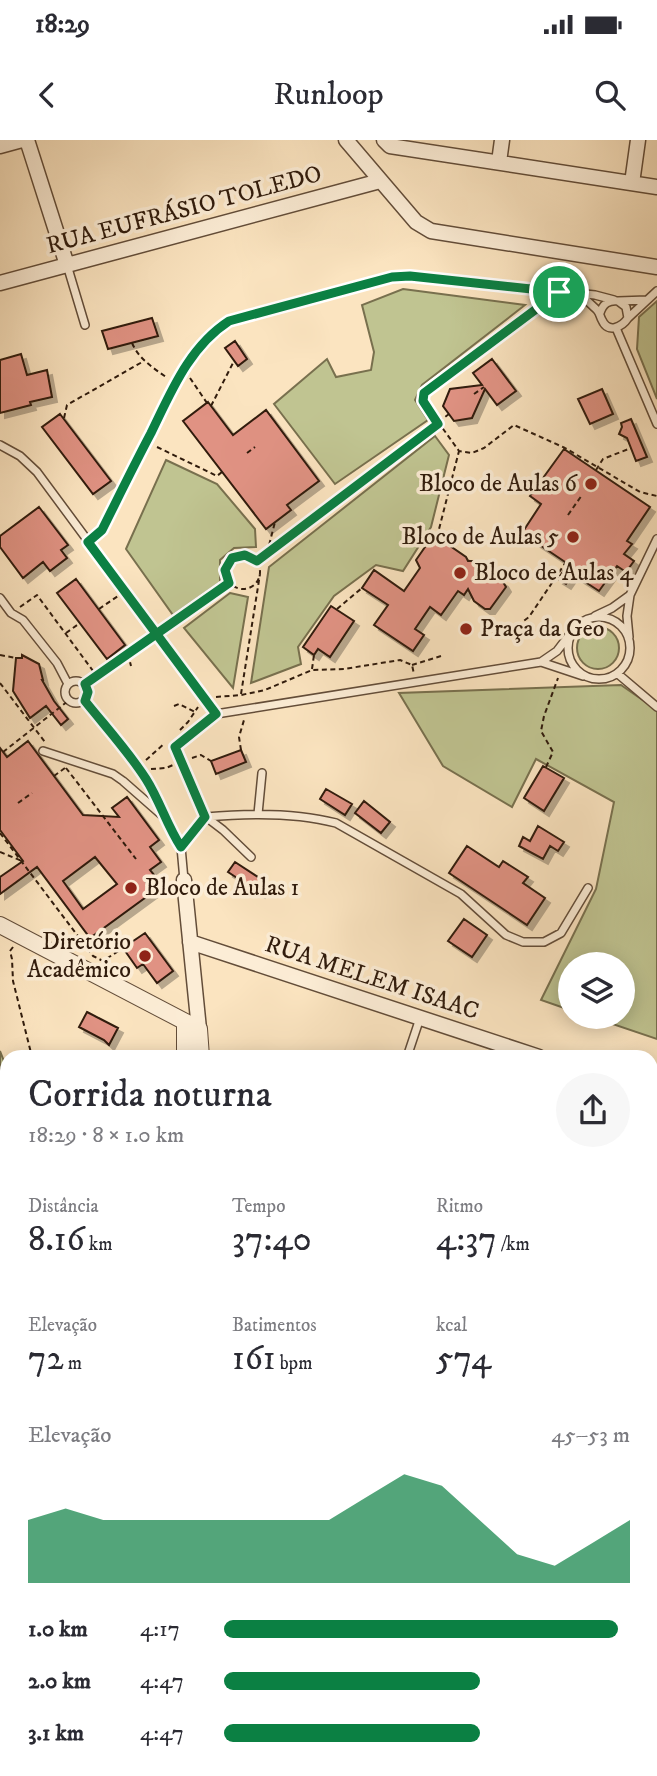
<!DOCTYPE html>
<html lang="pt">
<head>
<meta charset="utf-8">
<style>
  body { margin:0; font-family:"IM FELL DW Pica",serif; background:#f7f7f7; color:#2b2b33; height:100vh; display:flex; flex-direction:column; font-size:26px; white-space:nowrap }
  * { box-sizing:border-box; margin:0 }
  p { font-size:23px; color:#7c7c81 }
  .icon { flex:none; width:38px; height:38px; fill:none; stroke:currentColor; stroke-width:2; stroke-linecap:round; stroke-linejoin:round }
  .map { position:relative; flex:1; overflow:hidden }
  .side { position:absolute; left:0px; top:910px; width:658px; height:726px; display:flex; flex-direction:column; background:#fff; border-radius:21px 21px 0 0; box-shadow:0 4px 18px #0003 }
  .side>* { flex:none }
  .tools { position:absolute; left:558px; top:812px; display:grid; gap:14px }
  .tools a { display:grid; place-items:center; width:77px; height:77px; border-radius:50%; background:#fff; box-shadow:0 4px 18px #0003; font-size:35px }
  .pin { position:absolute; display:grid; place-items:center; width:60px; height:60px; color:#fff; margin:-30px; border:4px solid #fff; border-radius:50%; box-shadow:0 2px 7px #0007 }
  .round { display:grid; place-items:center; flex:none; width:74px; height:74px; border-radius:37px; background:#f7f7f7 }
  .headline { display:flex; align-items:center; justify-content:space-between; height:119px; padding:0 28px }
  h1 { font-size:38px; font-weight:600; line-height:52px }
  .figures { display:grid; grid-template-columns:repeat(3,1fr); gap:10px; height:119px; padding:7px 28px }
  .figures div { display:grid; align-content:center }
  .figures b { font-size:35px; font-weight:600 }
  .figures small { font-size:19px; font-weight:400 }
  .figures p { font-size:19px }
  .chart { height:196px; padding:14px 28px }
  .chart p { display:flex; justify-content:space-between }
  .chart svg { width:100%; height:126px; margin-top:7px; fill:#0b8043; opacity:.7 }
  ul { padding:0 28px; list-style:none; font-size:23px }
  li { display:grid; grid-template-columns:112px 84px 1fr; align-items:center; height:52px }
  li i { height:18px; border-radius:9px; background:#0b8043 }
  .status { display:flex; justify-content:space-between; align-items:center; height:49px; padding:0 35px; background:#fff; direction:ltr }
  .status svg { height:19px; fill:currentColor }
  header { display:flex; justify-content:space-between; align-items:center; height:91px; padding:0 28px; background:#fff; font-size:32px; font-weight:600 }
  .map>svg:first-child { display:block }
</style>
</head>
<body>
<div class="status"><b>18:29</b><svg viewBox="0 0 49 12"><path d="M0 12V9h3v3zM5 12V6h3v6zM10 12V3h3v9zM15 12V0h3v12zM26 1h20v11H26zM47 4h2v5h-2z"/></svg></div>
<header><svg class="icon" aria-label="back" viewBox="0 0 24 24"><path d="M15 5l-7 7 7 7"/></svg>Runloop<svg class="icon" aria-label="search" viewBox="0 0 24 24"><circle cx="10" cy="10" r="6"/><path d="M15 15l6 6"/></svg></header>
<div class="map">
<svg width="657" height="1636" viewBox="0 0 657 1636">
  <defs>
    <filter id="shadow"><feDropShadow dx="5" dy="5" stdDeviation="0" flood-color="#0004"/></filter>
  </defs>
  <rect width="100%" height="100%" fill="#fbe4c0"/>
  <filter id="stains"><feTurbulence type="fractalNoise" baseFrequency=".00286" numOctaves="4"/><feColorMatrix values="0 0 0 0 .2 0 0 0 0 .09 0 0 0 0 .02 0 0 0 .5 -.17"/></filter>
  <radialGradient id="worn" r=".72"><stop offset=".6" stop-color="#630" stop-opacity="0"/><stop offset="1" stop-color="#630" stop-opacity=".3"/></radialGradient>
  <!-- green -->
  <path fill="#c0c491" stroke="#78704e" stroke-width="2" d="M403,149L525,165L422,245L415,260L428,280L335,344L274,264L327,219L336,237L371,230L374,212L362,165Z
    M657,161V259L637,209L639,177Z
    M435,296L449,315L431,387L403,431L376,425L334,456L298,507L301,524L251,543L269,427Z
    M166,320L217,344L255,389L256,407L234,408L220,420V442L173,475L126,409Z
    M230,453L248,457L233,548L184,488Z
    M577 508a21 21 0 1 1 42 0a21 21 0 1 1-42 0Z
    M621,545L657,570V899L592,877H623V824H570V870L541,860L596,749L614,662L536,619L512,667L443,626L399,553Z
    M0,911L7,929V1072L0,1076Z"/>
  <!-- building -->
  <path fill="#e09283" stroke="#301b0c" stroke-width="2" fill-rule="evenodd" filter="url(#shadow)" d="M152,178L158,196L108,209L102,191Z
    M235,201L247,219L238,226L225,208Z
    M21,214L27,235L47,230L52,257L30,262L31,265L0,273V220Z
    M492,219L516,251L497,265L485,249L472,278L454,281L443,266L450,249L482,245L473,233Z
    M602,249L613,274L590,284L578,259Z
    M208,262L233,295L266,270L319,341L287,365L291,370L266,389L183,281Z
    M60,274L111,341L93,354L42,287Z
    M631,279L647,317L636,321L627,298L619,294L622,287L621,283Z
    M564,309L650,367L627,401L632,404L624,414L634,421L626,432L617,426L599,451L573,434L566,444L558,439L568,424L522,393L541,364L530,356Z
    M39,367L68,405L61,410L67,418L50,431L43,422L23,438L0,407V396Z
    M432,397H437L466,417L468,421H472L503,442L506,447L490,469H485L474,461L468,449L464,455L458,451L441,475L430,467L415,489L424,495L413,511L374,485L388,465L362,448L374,430L404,451L420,428L416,420Z
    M76,439L125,505L107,519L57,453Z
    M331,466L354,481L330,517L318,509L314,515L303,507Z
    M22,515L39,524L43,540H42L54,561L68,579L61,585L46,566L30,578L13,551L16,518H22Z
    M28,601L83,675L119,677L112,668L127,657L159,700L150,707L161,722L150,730L155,736L146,742L153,752L90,798L37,727L0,754V737L23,721L0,690V608L7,617ZM95,717L117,744L83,769L63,741Z
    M241,610L246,622L216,634L211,621Z
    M543,626L564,638L544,671L524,658Z
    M326,649L352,664L345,675L320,659Z
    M364,661L390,682L381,693L355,673Z
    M538,686L564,702L558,711L550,706L543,719L519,706L523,697L530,701Z
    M467,706L499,727L503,721L528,737L523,743L545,758L527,785L449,733Z
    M235,722L267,743L260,753L228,732Z
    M464,779L487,795L472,817L448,801Z
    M145,793L173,831L157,843L143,824L137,828L123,808Z
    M87,872L118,888L109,905L104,900L79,887Z"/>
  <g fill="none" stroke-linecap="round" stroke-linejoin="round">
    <!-- service casing -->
    <g stroke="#634d39" stroke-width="10">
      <path id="service" d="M67,125L85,185
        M580,154C586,160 592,165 597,170C600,173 600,177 602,180C608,194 622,187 628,178L626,167L618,161C608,160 603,164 600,173
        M618,161L647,160
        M628,178L657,151
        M616,188L657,284
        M0,305L20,316L37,332L216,574
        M88,402L102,390L176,243C192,217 203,198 229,181L392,137L410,136L595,155L614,160
        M0,458L11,473L23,480L57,523L68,544
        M595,476L612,468L630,455
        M568 508a31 31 0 1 1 62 0a31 31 0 1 1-62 0Z
        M629,497L627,476L630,455L657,399
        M541,522L583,536
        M618,534L657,567
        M65 552a11 11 0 1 1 22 0a11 11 0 1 1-22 0Z
        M85,561C105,586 128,611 146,639C160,661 167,686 181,707
        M43,611L113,634L123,641L164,677
        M258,674L262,633
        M251,717L223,690L206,677L175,607L216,574L541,522L557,511L570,494
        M184,740L181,707L206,677C249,673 294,672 336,683L461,754L506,795L523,802H544L561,793L588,748
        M407,917L420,878
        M0,1144L7,1141
        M0,1164L7,1162"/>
    </g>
    <!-- minor casing -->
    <g stroke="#634d39" stroke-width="17">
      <path id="minor" d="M27,0L67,125
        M346,0L416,82L431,91L657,127
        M384,0L390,6L657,47
        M0,6L22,0
        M499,22L502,0
        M632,43L638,0
        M0,143L380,41
        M184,740L199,889
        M190,802L539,917
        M651,954L657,955
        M0,1241L7,1242
        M651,1271L657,1272
        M651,1389L657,1379
        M651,1544L657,1541
        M427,1629L428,1636"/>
    </g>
    <!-- tertiary casing -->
    <g stroke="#634d39" stroke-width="18">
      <path id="tertiary" d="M0,785L199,889L201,917
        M185,917V882
        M192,1629V1636
        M206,1629V1636"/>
    </g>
    <!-- path -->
    <path stroke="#301b0c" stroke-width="2" stroke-dasharray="5 3.5" stroke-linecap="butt" d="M547,161L424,253L423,261L459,311L472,313L484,308L514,285L565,308L640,352L657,356
      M132,203C139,219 152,227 166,237
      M190,238L207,263
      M474,254L484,247
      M211,266L234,221
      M64,278L67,265L144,221
      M157,307L217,336L222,332
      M247,313L255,307
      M596,330L603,319L631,308
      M568,375L582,355
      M437,397L459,311
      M267,413L275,382
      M226 432a17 17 0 1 1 34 0a17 17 0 1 1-34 0Z
      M256,421L449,274
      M20,467L37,455L96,535
      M99,469L118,456
      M337,469L362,448
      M164,489L229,442
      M66,493L80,483
      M493,493L518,485L529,477L566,422
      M128,514L131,526
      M0,515L16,518
      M412,525L441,516
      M312,529L314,515
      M0,543L45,602
      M85,544L148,500
      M241,554L260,434
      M216,557L241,555L265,550L312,530L344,529L400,520L412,525L414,534
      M174,566L179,564L195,572
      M180,590L188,582L198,567
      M241,610L239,597L244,580
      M3,612L68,561
      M192,618L201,615L211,621
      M146,620L165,603
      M546,627L553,612L541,591L544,576L558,538
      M66,628L136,719
      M151,629L166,628L173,625
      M54,636L65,628
      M18,663L32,653
      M0,693L93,816L103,821L123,808
      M0,712L22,721
      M13,807L10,811L12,819L13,841L32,917"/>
    <!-- service -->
    <use href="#service" stroke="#fcedd6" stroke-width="7"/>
    <!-- minor -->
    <use href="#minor" stroke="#fcedd6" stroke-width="14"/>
    <!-- tertiary -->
    <use href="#tertiary" stroke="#fcedd6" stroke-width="16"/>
  </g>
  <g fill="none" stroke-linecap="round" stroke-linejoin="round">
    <!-- route casing -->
    <g stroke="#fff" stroke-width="14">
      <path id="route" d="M559,152L424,253L423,261L438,284L257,421L245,415L232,418L225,430L229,443L85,544L88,552L85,561C105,586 128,611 146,639C160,661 167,686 181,707L205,677L175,607L216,574L88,402L102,390C118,358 134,325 151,293C171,252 189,207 229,181L392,137L410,136L559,152"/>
    </g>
    <!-- route -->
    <use href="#route" stroke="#0b8043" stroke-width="9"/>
  </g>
  <!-- markers -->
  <g fill="#8f2418" stroke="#fcedd6" stroke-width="2.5">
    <circle cx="591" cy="344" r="7"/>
    <circle cx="573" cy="397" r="7"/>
    <circle cx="460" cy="433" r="7"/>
    <circle cx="466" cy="489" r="7"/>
    <circle cx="131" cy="748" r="7"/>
    <circle cx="145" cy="816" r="7"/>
  </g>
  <g text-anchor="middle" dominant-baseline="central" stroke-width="7" stroke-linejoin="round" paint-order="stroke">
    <!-- street labels -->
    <g font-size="24" fill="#301b0c" stroke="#fcedd6">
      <text transform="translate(184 70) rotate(-15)">RUA EUFRÁSIO TOLEDO</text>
      <text transform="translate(372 838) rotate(18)">RUA MELEM ISAAC</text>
    </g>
    <!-- poi labels -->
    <g font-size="24" fill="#301b0c" stroke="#fcedd6" text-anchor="end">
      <text x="577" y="344">Bloco de Aulas 6</text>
      <text x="559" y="397">Bloco de Aulas 5</text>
      <text x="474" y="433" text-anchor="start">Bloco de Aulas 4</text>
      <text x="480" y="489" text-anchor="start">Praça da Geo</text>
      <text x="145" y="748" text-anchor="start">Bloco de Aulas 1</text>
      <text x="131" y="802">Diretório<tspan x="131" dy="28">Acadêmico</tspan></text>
    </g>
  </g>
  <rect width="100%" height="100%" filter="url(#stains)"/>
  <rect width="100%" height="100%" fill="url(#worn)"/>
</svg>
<div class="tools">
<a><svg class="icon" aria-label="layers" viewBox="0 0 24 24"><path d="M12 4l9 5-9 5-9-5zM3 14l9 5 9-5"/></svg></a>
</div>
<div class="pin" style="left:559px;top:152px;background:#1e9e55"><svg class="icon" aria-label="arrive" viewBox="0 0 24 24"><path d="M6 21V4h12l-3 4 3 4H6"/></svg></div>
<section class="side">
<div class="headline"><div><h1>Corrida noturna</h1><p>18:29 · 8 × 1.0 km</p></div><a class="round"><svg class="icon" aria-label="share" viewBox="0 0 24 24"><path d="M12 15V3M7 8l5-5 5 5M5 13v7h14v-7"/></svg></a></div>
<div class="figures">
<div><p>Distância</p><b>8.16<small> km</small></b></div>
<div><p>Tempo</p><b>37:40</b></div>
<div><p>Ritmo</p><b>4:37<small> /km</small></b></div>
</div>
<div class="figures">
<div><p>Elevação</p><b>72<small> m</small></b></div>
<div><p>Batimentos</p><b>161<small> bpm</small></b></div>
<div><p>kcal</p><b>574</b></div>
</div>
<div class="chart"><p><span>Elevação</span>45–53 m</p>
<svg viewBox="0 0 160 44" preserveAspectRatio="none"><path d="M0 44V22L10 18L20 22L30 22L40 22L50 22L60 22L70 22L80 22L90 14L100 6L110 10L120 22L130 34L140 38L150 30L160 22V44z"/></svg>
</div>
<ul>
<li><b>1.0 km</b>4:17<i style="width:97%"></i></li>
<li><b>2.0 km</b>4:47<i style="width:63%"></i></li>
<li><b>3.1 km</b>4:47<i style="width:63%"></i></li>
</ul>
</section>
</div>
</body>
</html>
